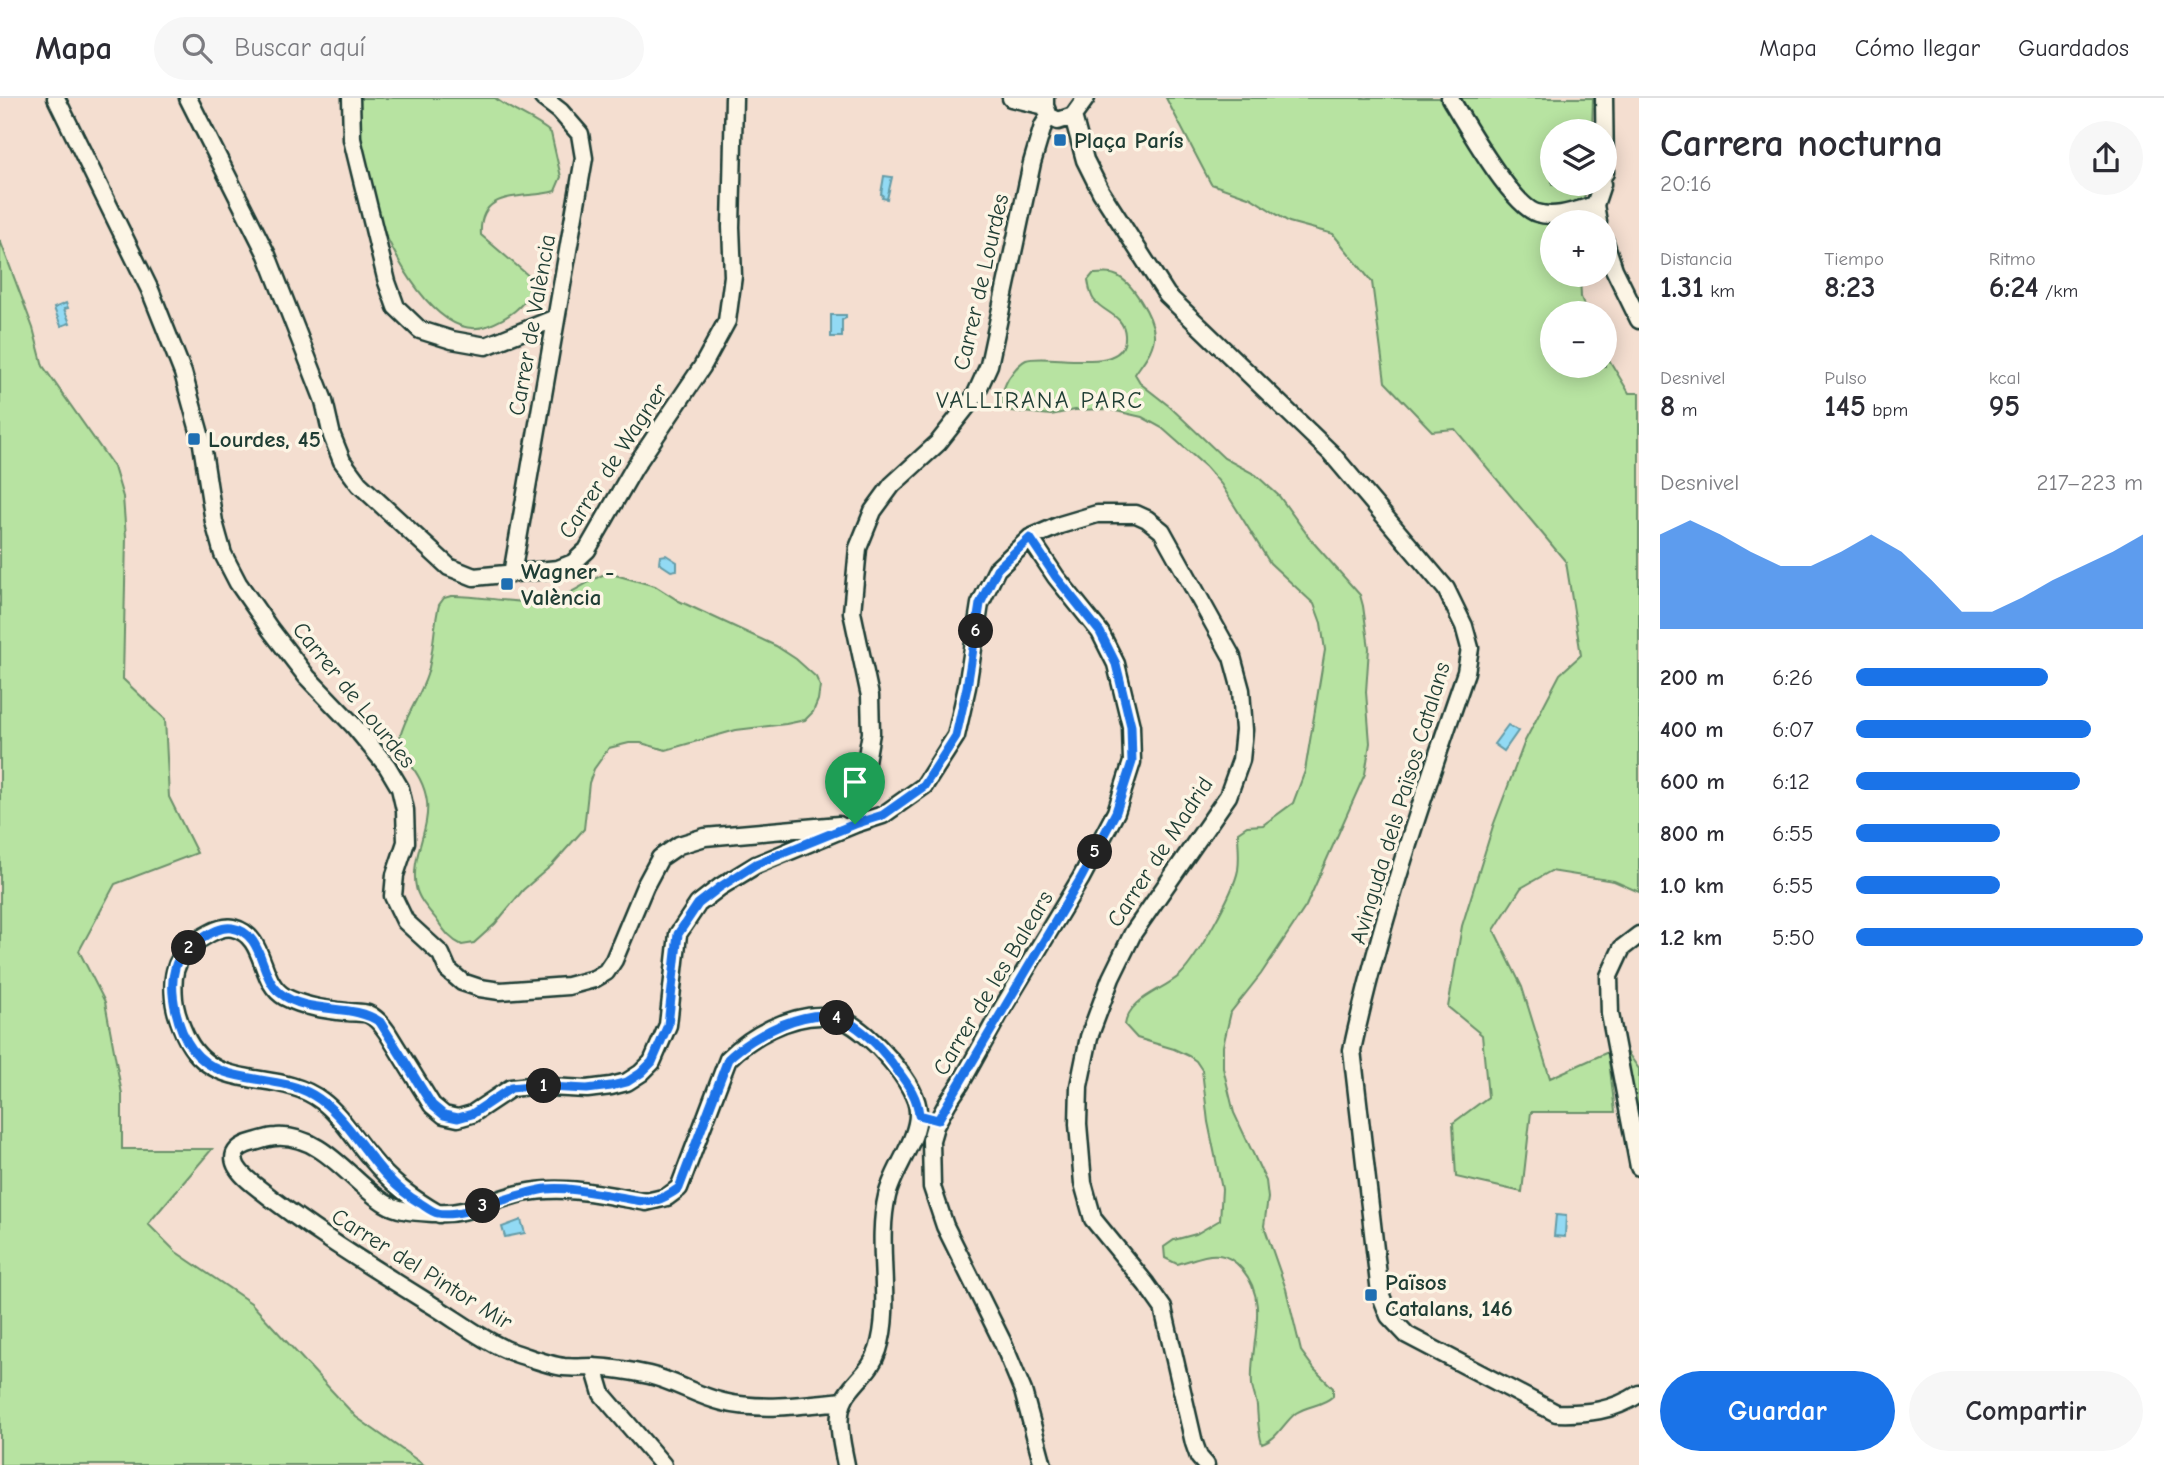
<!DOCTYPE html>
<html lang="es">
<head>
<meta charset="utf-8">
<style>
  body { margin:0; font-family:"Comic Neue",sans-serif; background:#f7f7f7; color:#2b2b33; height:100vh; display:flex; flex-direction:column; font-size:26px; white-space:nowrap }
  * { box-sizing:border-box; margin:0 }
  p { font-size:23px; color:#7c7c81 }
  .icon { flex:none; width:38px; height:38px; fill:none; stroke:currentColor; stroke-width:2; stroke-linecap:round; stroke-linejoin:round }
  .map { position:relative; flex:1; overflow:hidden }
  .drawer { display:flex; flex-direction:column; background:#fff; width:525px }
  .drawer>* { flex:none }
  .fabs { position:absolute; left:1540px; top:21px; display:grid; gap:14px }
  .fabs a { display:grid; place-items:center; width:77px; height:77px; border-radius:50%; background:#fff; box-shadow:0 4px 18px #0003; font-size:35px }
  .pin { position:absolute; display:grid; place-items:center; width:60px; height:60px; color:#fff; margin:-72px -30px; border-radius:50% 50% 50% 0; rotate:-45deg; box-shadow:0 0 7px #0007 }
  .pin .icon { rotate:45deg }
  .km { position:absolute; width:35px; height:35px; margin:-18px; border-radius:50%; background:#222; color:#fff; font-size:19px; line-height:35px; text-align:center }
  .round { display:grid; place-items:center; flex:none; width:74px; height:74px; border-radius:37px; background:#f7f7f7 }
  .headline { display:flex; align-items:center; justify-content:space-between; height:119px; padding:0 21px }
  h1 { font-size:38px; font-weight:600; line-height:52px }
  .figures { display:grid; grid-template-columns:repeat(3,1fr); gap:10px; height:119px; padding:7px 21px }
  .figures div { display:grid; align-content:center }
  .figures b { font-size:30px; font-weight:600 }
  .figures small { font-size:19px; font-weight:400 }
  .figures p { font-size:19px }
  .chart { height:196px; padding:14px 21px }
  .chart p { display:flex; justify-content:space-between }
  .chart svg { width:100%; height:126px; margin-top:7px; fill:#1a73e8; opacity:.7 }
  .cta { display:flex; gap:14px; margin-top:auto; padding:14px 21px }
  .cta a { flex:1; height:80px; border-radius:42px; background:#1a73e8; color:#fff; font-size:28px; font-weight:600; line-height:80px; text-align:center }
  .cta a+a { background:#f7f7f7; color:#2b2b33 }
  ul { padding:0 21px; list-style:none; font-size:23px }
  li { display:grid; grid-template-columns:112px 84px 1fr; align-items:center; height:52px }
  li i { height:18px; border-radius:9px; background:#1a73e8 }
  header { display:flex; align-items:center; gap:42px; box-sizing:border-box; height:98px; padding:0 35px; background:#fff; border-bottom:2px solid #e1e1e2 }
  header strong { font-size:33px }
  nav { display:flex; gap:38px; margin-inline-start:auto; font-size:24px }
  .search { width:490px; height:63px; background:#f7f7f7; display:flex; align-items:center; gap:18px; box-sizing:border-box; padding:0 24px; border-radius:38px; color:#7c7c81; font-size:26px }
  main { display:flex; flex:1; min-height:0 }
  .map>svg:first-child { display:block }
</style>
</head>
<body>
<header>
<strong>Mapa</strong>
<div class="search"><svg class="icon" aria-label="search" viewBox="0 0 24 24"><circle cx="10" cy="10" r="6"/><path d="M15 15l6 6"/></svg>Buscar aquí</div>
<nav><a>Mapa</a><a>Cómo llegar</a><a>Guardados</a></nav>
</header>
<main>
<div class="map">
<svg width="1639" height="1367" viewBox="0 0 1639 1367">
  <rect width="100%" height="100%" fill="#f4ded0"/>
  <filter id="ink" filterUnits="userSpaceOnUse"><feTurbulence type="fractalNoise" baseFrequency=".0143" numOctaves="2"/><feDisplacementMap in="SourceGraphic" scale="14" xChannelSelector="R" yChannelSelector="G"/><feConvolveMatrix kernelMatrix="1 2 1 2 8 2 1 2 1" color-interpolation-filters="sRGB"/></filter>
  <g filter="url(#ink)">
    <!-- green -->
    <path fill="#b7e3a1" stroke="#6b906a" stroke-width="2" d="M358,0H495C512,14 534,20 551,35L561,79L555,93C526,102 478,89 481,137L530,179L534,189C523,209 509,220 487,228C437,245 390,153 377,115C365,78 360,39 358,0Z
      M1166,0H1593L1592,33H1552V86H1587L1579,124H1552V177H1580L1581,199L1587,215H1552V268H1605V255L1629,295H1639V794L1614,783L1551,773L1521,790L1494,832L1522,889L1550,980L1608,954L1615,1014H1531L1522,1094L1456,1079L1453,1025L1488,999L1482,937L1448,909L1462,828L1493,728L1525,643L1560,576L1581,557L1566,464L1455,331L1432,333L1385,284L1372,184L1333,136L1289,124L1251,100L1211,86Z
      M0,142L33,230L43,268L114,369L123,399L126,439L123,581L165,621L169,699L197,755L115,786L79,853L105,904L122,996V1051H212L148,1126L176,1154L251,1205L356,1319L424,1367H0Z
      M1093,176C1100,176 1109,174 1115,177C1132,183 1153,219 1154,236C1155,251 1142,265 1135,276L1141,286L1169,308L1224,360L1256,377L1279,398L1312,443L1360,497L1363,508L1369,550L1366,594L1370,645L1365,676L1306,808L1261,876L1231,914L1223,948V970L1234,1015L1266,1083L1268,1100L1264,1128L1286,1191L1301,1253L1315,1272L1333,1290V1298C1323,1308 1308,1307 1296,1315C1284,1324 1277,1342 1262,1346C1258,1333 1258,1322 1257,1308C1256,1301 1253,1294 1252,1287C1249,1247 1271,1205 1242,1171C1236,1164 1228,1158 1219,1157C1206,1155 1190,1163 1177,1166L1165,1160L1164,1149L1174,1142L1196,1136L1220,1122L1222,1091L1208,1024L1202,972L1196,963L1189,958L1174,951L1137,940L1125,927C1129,900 1162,893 1180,877C1196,862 1234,794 1238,772C1240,759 1238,747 1238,734L1247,728L1263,727L1293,705L1305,673L1325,552L1321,525L1314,506L1270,465L1221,386L1206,369L1162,330L1142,319L1107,311L1075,312L1051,317L1003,312C999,301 1003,291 1008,281C1012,275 1019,265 1026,262C1047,254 1128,279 1125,237C1124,217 1104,215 1094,202C1090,197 1089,188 1088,182Z
      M608,475L655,488L679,503L776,548L796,561L816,579L820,588L818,602L813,614L805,622L786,626L736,632L666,652L641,645H629L609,650L594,671L589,685L584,731L552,767L523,792L495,826L474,845L462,847C449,841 444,832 436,821C429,812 418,801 416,789C410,761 430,732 427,704C424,680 410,667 398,648C402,622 419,602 427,577C434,555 433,530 439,507L444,500L451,498C486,497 519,509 554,501C574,496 589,481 608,475Z
      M1623,948L1639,971V1026Z"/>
    <!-- water -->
    <path fill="#92daf4" stroke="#649ba7" stroke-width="2" d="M884,78L892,79L887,101L882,100L883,97L881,96Z
      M66,205L68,210L64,211L70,225L61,228L54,210Z
      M831,217H846V220L842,222V239H831Z
      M666,457L677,464V472L671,473L659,465L660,458Z
      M1508,627L1518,633L1504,653L1494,646Z
      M1556,1117L1566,1118L1565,1139L1554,1138Z
      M521,1122L525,1135L505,1139L502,1129Z"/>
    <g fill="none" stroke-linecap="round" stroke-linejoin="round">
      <!-- street casing -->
      <g stroke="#1f3d34" stroke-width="21">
        <path id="street" d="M56,0L150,192L183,275L201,340L214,424L223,456L238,485L270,531L307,579L354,628L387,668L400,690L405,712L406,744L395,777L393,798L405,823L441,856L448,872L462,884L480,890L500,893L568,888L594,881L606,874L614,862L645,788L660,760L679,747L705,739L839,727
          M188,0L267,157L324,303L332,338L342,363L359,386L449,469L474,479L558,471L573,465L587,452L634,370L702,269L727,223L733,178L731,129L734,0
          M351,0L352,41L387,184L396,209L420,232L452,242L486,248L556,220
          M1011,0L1045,8
          M1045,0V8L1049,18L1058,23L1073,18L1086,0
          M1450,0C1465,25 1512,108 1537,115C1556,121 1577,112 1595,107
          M1604,0L1605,75
          M1073,18L1085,62L1101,94L1167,197L1331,355L1446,491L1464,528L1470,550L1466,574C1423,698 1380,823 1352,952L1380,1195L1389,1218L1407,1237L1556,1315C1587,1316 1613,1313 1639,1296
          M1598,124L1595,107L1602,86
          M1605,144L1614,171L1639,222
          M1030,440L1056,479L1100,534L1116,566L1131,628L1132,664L1116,714L1081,780L1002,911L961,985L948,1004L935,1028L931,1042L932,1089L945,1128L1002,1243L1023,1293L1043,1367
          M512,476L584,60L580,36L560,13L543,0
          M855,726L871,635L870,598L852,514L858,450L873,413L892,387L938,345L975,298L989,267L1032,65L1043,28L1049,18
          M1639,837L1622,850L1609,878L1610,916L1639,1069
          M439,1116C410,1099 391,1085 370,1059C354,1041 341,1017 322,1003C276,968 213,998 185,937C180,926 175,913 174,901C172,879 174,864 190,849C200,840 220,827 233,830C267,838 258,884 285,899C304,909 326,912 347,914C353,915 362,914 368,916C376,919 382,927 387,934L432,1007L444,1017L458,1020L472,1016L511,990L530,988L587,991L611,988L627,984L641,975L652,964L668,927L678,836L698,806L720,789L756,767L855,726L883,717L924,688L956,638L967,589L980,506L997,471L1030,440L1060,427L1097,416H1136L1147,421L1162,433L1232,559L1241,592L1244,632L1241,662L1228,698L1133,835L1111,880L1089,939L1079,988L1078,1026L1083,1085L1093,1121L1146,1186L1163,1210L1194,1345L1199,1359L1206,1367
          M594,1269L602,1296L663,1367
          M842,1303C806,1307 759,1313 723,1304C697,1298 675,1283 649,1277C631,1273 611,1270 593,1269C583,1269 574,1270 564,1269C548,1267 531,1260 515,1255C488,1246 457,1222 432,1207C371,1169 309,1131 253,1086C234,1071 222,1052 254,1044C262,1042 269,1039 276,1039C323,1036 350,1083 385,1105C399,1114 419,1114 435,1115C466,1118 493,1101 523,1095C564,1086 606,1097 646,1104L667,1099L679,1090L728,961C751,938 789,917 823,918C829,918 837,919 843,922C869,933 918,986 918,1014C919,1041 893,1072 887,1098C875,1148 893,1206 878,1252C872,1270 862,1277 851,1291C832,1313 841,1340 846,1367"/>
      </g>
      <!-- street -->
      <use href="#street" stroke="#fcf5e5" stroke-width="16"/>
    </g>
  </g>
  <g fill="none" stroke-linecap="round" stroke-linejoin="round" filter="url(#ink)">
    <!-- route casing -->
    <g stroke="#fff" stroke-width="14">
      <path id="route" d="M1030,440L1056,479L1100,534L1116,566L1131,628L1132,664L1116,714L1081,780L938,1022L919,1017C917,995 904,982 892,965C880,949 863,932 845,922C810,905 752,938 728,961L679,1090C672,1095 665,1100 656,1102C644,1105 631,1101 619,1099C595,1095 570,1089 546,1091C518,1094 460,1121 438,1115C432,1114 425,1108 420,1105C372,1078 354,1021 313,997C274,974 222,990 192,951C178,932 168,894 175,870C178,857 191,847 203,840C210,835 223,828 232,830C265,835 259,879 280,895C309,918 351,904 380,924L432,1007L444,1017L458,1020L472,1016L511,990L530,988L587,991L611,988L627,984L641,975L652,964L668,927L678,836L698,806L720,789L756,766L855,726L883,717L924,688L956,638L967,589L980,506L997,471Z"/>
    </g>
    <!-- route -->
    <use href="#route" stroke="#1a73e8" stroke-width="9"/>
  </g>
  <!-- markers -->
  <g fill="#1f6fb2" stroke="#fcf5e5" stroke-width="2.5">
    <rect x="1053" y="35" width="14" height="14" rx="3.5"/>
    <rect x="187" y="334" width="14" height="14" rx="3.5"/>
    <rect x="500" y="479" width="14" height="14" rx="3.5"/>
    <rect x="1364" y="1190" width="14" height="14" rx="3.5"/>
  </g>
  <g text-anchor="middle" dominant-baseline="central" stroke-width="7" stroke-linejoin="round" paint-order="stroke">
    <!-- poi labels -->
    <g font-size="23" font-weight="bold" fill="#1f3d34" stroke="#fcf5e5" text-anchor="start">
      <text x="1074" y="42">Plaça París</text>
      <text x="208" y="341">Lourdes, 45</text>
      <text x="521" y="473">Wagner -<tspan x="521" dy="26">València</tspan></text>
      <text x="1385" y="1184">Països<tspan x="1385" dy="26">Catalans, 146</tspan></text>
    </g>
    <!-- street labels -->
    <g font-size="23" fill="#1f3d34" stroke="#fcf5e5">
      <text transform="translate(981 184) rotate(-77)">Carrer de Lourdes</text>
      <text transform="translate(532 227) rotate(-80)">Carrer de València</text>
      <text transform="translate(613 363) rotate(-57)">Carrer de Wagner</text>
      <text transform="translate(354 597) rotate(51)">Carrer de Lourdes</text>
      <text transform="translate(1400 705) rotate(-73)">Avinguda dels Països Catalans</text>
      <text transform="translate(1160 754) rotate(-57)">Carrer de Madrid</text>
      <text transform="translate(993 885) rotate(-59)">Carrer de les Balears</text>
      <text transform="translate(422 1171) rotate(32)">Carrer del Pintor Mir</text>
    </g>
    <!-- neighbourhood labels -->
    <g font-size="24" letter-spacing="2" fill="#1f3d34" stroke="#fcf5e5">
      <text x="1040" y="302">VALLIRANA PARC</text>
    </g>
  </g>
</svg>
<div class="fabs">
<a><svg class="icon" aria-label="layers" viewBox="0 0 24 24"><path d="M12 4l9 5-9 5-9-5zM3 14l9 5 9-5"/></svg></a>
<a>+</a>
<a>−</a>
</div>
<div class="pin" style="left:855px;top:726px;background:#1e9e55"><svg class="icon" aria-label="arrive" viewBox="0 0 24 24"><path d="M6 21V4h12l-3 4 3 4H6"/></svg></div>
<b class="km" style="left:544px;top:988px">1</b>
<b class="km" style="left:189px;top:850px">2</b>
<b class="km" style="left:483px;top:1108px">3</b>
<b class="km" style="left:837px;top:920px">4</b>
<b class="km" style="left:1095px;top:754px">5</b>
<b class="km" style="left:976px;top:533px">6</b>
</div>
<section class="drawer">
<div class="headline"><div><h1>Carrera nocturna</h1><p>20:16</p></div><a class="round"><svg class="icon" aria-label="share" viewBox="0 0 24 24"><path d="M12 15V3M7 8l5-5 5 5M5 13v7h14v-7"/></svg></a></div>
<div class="figures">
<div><p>Distancia</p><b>1.31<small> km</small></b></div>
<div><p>Tiempo</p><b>8:23</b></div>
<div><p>Ritmo</p><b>6:24<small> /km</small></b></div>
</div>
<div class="figures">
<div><p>Desnivel</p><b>8<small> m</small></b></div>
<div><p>Pulso</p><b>145<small> bpm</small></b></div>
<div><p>kcal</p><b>95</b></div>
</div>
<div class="chart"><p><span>Desnivel</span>217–223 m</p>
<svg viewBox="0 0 160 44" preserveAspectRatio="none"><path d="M0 44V11L10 6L20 11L30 17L40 22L50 22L60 17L70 11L80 17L90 27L100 38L110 38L120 33L130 27L140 22L150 17L160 11V44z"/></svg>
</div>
<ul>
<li><b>200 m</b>6:26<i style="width:67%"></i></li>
<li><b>400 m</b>6:07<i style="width:82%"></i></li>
<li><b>600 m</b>6:12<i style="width:78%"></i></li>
<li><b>800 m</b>6:55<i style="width:50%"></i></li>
<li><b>1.0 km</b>6:55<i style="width:50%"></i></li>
<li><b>1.2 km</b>5:50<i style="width:100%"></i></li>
</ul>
<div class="cta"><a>Guardar</a><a>Compartir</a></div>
</section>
</main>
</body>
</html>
